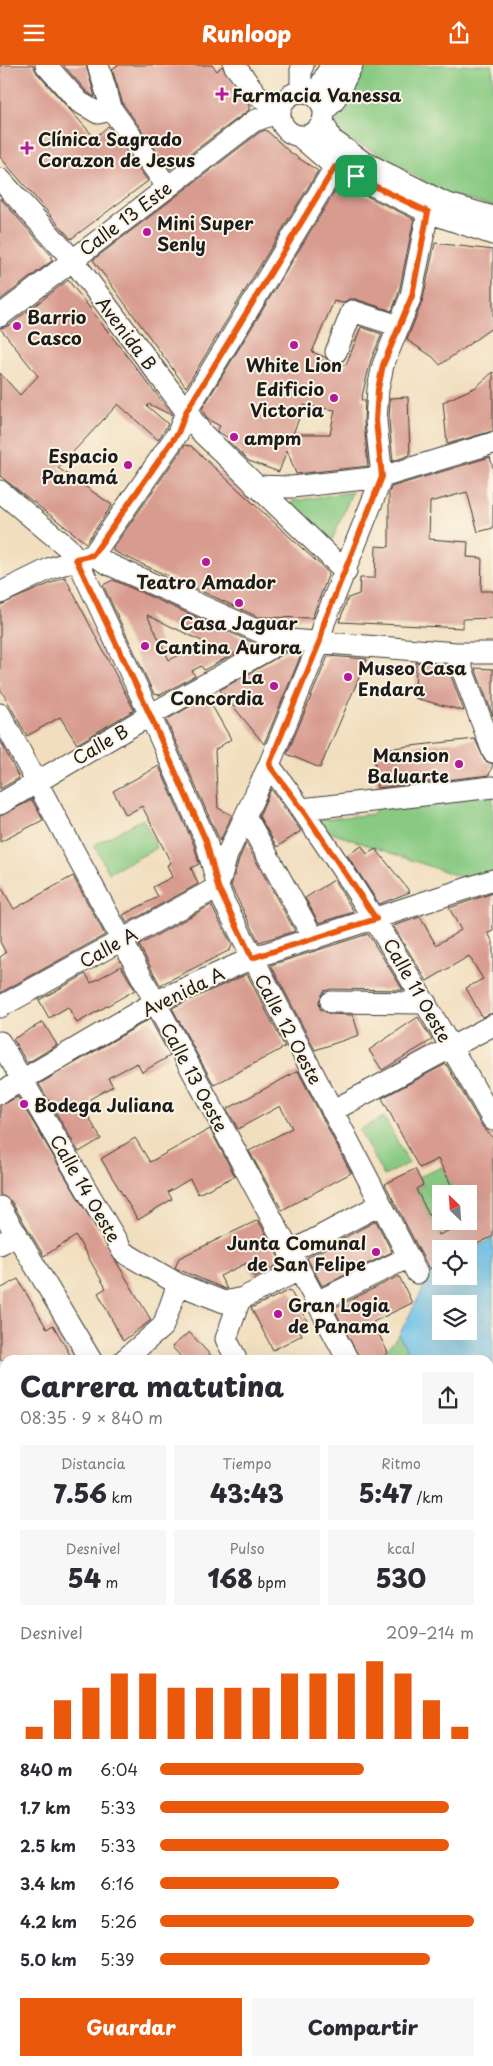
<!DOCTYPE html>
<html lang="es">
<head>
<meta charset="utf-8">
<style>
  body { margin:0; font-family:"Playpen Sans",sans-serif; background:#f7f7f7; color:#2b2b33; height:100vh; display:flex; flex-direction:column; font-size:19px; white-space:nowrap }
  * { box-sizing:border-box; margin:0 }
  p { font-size:16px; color:#7c7c81 }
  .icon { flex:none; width:28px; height:28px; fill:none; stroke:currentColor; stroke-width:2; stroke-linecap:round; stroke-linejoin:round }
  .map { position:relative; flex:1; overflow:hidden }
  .drawer { position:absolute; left:0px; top:1290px; width:494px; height:711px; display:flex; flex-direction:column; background:#fff; border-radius:15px 15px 0 0; box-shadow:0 5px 20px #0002 }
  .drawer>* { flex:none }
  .needle { width:32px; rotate:335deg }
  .tools { position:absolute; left:432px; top:1120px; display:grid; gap:10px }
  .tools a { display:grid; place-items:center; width:45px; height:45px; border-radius:0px; background:#fff; box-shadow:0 5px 20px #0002; font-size:25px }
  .pin { position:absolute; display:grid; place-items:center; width:42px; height:42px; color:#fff; margin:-21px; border-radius:10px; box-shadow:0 2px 8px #0006 }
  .round { display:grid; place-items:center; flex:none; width:52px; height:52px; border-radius:0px; background:#f7f7f7 }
  .head { display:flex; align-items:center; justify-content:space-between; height:85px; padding:0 20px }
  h1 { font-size:28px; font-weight:800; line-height:38px }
  .metrics { display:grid; grid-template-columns:repeat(3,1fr); gap:8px; height:85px; padding:5px 20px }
  .metrics div { display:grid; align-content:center; border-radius:0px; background:#f7f7f7; text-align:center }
  .metrics b { font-size:25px; font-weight:800 }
  .metrics small { font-size:14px; font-weight:400 }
  .metrics p { font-size:14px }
  .chart { height:140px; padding:10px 20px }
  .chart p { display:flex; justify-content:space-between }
  .chart svg { width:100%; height:90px; margin-top:5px; stroke:#ea580c; stroke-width:6 }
  .cta { display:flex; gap:10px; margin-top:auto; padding:10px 20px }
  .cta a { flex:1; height:58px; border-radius:0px; background:#ea580c; color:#fff; font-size:20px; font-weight:800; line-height:58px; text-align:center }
  .cta a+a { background:#f7f7f7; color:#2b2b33 }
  ul { padding:0 20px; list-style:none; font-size:16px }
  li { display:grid; grid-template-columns:80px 60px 1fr; align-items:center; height:38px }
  li i { height:12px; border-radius:6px; background:#ea580c }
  header { display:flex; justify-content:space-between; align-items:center; height:65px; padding:0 20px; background:#ea580c; color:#fff; font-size:22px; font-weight:800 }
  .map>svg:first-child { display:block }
</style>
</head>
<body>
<header><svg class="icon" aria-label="menu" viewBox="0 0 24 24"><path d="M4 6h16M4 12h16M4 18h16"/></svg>Runloop<svg class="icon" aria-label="share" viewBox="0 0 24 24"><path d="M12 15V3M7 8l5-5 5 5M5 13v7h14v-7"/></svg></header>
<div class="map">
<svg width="493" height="2001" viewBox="0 0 493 2001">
  <rect width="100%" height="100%" fill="#fcf5e5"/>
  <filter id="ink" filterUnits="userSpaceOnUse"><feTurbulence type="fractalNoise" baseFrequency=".02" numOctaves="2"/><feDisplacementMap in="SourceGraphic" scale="10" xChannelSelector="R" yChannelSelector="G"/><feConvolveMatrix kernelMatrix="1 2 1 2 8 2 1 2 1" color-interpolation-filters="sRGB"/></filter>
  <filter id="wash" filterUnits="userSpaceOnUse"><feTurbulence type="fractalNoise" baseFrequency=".0096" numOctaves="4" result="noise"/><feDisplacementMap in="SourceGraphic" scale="20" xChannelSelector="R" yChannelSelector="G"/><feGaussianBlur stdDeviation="1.12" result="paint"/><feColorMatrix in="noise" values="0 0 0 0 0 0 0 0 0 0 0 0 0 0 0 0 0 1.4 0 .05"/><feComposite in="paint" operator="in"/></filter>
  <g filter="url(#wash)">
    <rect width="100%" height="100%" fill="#f1debe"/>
    <!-- green -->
    <path fill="#89ca83" stroke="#527350" d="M365,0H493V142L446,129L368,83L347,75L338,66L337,57Z
      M352,427L331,478L291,441L293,436Z
      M493,727V807L470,815L329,767L318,755L373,749L379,738Z
      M143,754L157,783L109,808L94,780Z
      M384,1052L409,1098L384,1111L359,1065Z
      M442,1102L456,1129H441V1156H468L439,1170L416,1124L423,1120L419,1112Z
      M399,1270L411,1295H378Z
      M489,1467L493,1476V1693H489Z
      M5,1632V1747L0,1749V1636Z
      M5,1786V1858L0,1861V1788Z
      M5,1913V1996H49L44,2001H0V1918Z"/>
    <!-- water -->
    <path fill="#6ac0e7" stroke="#436e82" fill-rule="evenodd" d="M493,1173V1455L489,1446V1295H411L399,1270L423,1224V1210L441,1200V1211H469V1186ZM441,1239H469V1266H441Z
      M489,1827H493V2001H92L97,1996H489Z"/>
    <g id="blocks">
      <!-- building -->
      <path fill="#d89b90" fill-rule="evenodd" d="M0,0H33L37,8L95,73L108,61L148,116L71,174L0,92Z
        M63,0H86L95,32L87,27Z
        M118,0H212L217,6L222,1L249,40V45L170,104L123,39L112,4Z
        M266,65L291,88L318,106L186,322L93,195L260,67Z
        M340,118L414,154L399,227L392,246L355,234H349L342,238L334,236L312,287L325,292L332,299L346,300L361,262L382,269L371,295L361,335H365L364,357L368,401L296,409L287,385L279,407L249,396L228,376L230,374L217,366L220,361L207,354L202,344ZM304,340L335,345L330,369H293Z
        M0,133L52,191L50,192L53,195L0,235Z
        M435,178L493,185V262L440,300L433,292L407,275L423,234Z
        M68,215L172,349L171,350L149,339L147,341L168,359L158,375L118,339L58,403L112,440L86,478L0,411V308L20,330L38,311L0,263L8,261Z
        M493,307V366L447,379L443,337L476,322Z
        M408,332L410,390L393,396L389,356L390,333Z
        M185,380L191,381L329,508L312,553L258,552L113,486V483Z
        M490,392L493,403V463L478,467L467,427L430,437L429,474L468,477L467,492L482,493L481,526H493V553L463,554V563L339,557L348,533L359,529L360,513H375L376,481L389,482V429L391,422Z
        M65,512L134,645L77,679L60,652L27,671L0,623V540Z
        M113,515L254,578L204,605L201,601L192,606L195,611L160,630L154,629L103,520ZM147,550L206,578L169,595Z
        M287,587L301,590L264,679L220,625Z
        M328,591L367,594L320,703L287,689Z
        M416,597L447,600L464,646L415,633Z
        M475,603L493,604V651Z
        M207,632L231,674L215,685L218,743L232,750L220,776L166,655Z
        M475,674L485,696L493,699L489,710L377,723L374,685Z
        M0,675L19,713L0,724Z
        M159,701L194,780L199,799L191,803L198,819L127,858L123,850L158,832L153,822L172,812L167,800L171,798L142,741L126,750L113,726Z
        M271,724L301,766L277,782L259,751Z
        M32,735L43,755L0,777V751Z
        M246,778L295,866L259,877L231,821L239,794Z
        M362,781L367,789L376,784L410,827L379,839L347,790Z
        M73,811L105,870L0,928V892L6,888L0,877V820L14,844Z
        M334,815L354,847L319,858L305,833Z
        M493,828V866L488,868L493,877V948L482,952L466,923L483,914L469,891L427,916L393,861L420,852L436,880L461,865L449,843Z
        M211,840L232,880L230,885L160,920L139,880Z
        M368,869L403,925L331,924L324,926L319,936L320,944L330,949L353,950L359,970L315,985L271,900Z
        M121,901L135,925L77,958L68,942L49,953L39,935L86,909L91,918Z
        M247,909L285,982L214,1020L172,943Z
        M418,952L432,975L382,1005L369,985Z
        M150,954L170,991L142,1007L137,998L108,1013L113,1021L90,1034L92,1037L83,1042L101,1074L79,1087L39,1019Z
        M43,957L57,980L27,998L13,974Z
        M446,999L482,1061L493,1073V1171L468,1184H441V1197L429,1204L385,1119L415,1104L423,1120L416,1124L439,1170L469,1156V1129H456L438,1094L419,1103L382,1033Z
        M298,1006L351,1108L282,1145L249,1086L292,1063L280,1041L238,1064L227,1044Z
        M18,1032L151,1255L123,1276L98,1228L106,1223L76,1171L44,1191L11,1136L0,1130V1040Z
        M210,1064L235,1111L198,1129L190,1114L168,1127L172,1134L138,1155L101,1094L135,1073L150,1097Z
        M258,1155L282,1198L254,1212L247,1198L220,1211L227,1224H225L175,1203L179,1193Z
        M376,1156L392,1187L322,1221L307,1193Z
        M399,1211L412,1238L373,1257L388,1288L378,1295H360L334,1243Z
        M18,1214L47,1264L53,1260L73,1295H0V1224Z
        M290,1225L307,1256L298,1261L302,1270L273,1285L251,1243Z
        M189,1267L215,1295H184L172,1282Z"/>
    </g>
  </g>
  <g filter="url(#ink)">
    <use href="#blocks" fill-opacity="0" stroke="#3c3934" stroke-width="1"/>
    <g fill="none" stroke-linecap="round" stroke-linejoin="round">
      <!-- minor casing -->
      <g stroke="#3c3934" stroke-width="23">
        <path id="minor" d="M46,0L79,37L98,48L112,45
          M98,0L112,45L167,121
          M234,0L258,31L280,41
          M301,26V5L303,0
          M280 49a22 22 0 1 1 44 0a22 22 0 1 1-44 0Z
          M315,31L331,0
          M324,46L334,36L352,0
          M323,56L331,74L362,96L445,138L493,152
          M299,71L335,102L428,147L493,169
          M0,114L72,194L203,369L346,507
          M0,251L254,56L279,47
          M336,287L352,246L399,261
          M255,421L292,422L382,412L493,378
          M0,426L67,482L77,494L150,650L206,776L218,822L224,837L417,1208
          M93,490L108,499L276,574L456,588H493
          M0,528L51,503L93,490L178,368L186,347L335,102
          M456,588L493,687
          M0,649L348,1295
          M269,700C353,812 423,933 493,1055
          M0,739L150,650L269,584L276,574
          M302,744L493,722
          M244,755L250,759L314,874
          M218,822L227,790L269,700L320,576L324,558L382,412L376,356L378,324L383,300L411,231L428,147
          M331,937L426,938
          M0,942L218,822
          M0,977L123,1187L178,1219L224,1237L243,1233L299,1205
          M0,1028L155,937L252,893L493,815
          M332,1046L493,960
          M0,1142L91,1295
          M0,1179L17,1169
          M289,1188L381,1139
          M315,1238L409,1192
          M235,1291L226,1274L240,1234
          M124,1295L163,1261L178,1219
          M0,1395L5,1391
          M0,1512L5,1517
          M0,1588L5,1584
          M489,1631H493
          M489,1669H493"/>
      </g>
      <!-- major casing -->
      <g stroke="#3c3934" stroke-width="29">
        <path id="major" d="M489,1711H493
          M489,1741H493
          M0,1765L5,1763
          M0,1873L5,1869"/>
      </g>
      <!-- minor -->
      <use href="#minor" stroke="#fff" stroke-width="21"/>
      <!-- major -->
      <use href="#major" stroke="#fff" stroke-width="28"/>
    </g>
  </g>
  <g fill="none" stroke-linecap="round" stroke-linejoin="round" filter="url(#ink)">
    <!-- route casing -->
    <g stroke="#fff" stroke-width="10">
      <path id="route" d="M335,102L428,147L412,231L383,300L378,324L376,356L382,412L324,558L320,576L269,700L302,744L376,854L252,893L218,822L206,776L150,650L76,494L93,490L178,368L186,347Z"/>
    </g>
    <!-- route -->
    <use href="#route" stroke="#ea580c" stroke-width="6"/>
  </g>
  <!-- markers -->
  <g fill="#b5179e" stroke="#fcf5e5" stroke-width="2">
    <path d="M219.5 21.5h5v5h5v5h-5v5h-5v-5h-5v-5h5z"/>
    <path d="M24.5 75.5h5v5h5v5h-5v5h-5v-5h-5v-5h5z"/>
    <circle cx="147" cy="167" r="5"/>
    <circle cx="17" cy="261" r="5"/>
    <circle cx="294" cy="280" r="5"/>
    <circle cx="334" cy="333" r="5"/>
    <circle cx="234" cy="372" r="5"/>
    <circle cx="128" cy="400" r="5"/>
    <circle cx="206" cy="497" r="5"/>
    <circle cx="239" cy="538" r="5"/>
    <circle cx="145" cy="581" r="5"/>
    <circle cx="348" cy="612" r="5"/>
    <circle cx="274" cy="621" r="5"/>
    <circle cx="459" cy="699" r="5"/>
    <circle cx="24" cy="1039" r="5"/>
    <circle cx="376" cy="1187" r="5"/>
    <circle cx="278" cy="1249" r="5"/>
  </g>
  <g text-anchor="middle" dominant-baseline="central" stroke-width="4" stroke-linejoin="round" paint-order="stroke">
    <!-- poi labels -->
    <g font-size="18" font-weight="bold" fill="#1c1c1c" stroke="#fcf5e5" text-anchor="start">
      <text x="232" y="29">Farmacia Vanessa</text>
      <text x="38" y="73">Clínica Sagrado<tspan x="38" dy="21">Corazon de Jesus</tspan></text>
      <text x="157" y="157">Mini Super<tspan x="157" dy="21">Senly</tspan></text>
      <text x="27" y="251">Barrio<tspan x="27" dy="21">Casco</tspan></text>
      <text x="294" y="299" text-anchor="middle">White Lion</text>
      <text x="324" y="323" text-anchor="end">Edificio<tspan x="324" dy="21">Victoria</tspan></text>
      <text x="244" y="372">ampm</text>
      <text x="118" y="390" text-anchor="end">Espacio<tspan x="118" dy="21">Panamá</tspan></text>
      <text x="206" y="516" text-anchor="middle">Teatro Amador</text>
      <text x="239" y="557" text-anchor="middle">Casa Jaguar</text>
      <text x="155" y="581">Cantina Aurora</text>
      <text x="358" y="602">Museo Casa<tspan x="358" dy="21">Endara</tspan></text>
      <text x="264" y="611" text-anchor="end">La<tspan x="264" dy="21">Concordia</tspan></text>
      <text x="449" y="689" text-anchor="end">Mansion<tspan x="449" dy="21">Baluarte</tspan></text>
      <text x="34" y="1039">Bodega Juliana</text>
      <text x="366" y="1177" text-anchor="end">Junta Comunal<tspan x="366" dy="21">de San Felipe</tspan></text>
      <text x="288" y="1239">Gran Logia<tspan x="288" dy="21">de Panama</tspan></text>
    </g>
    <!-- street labels -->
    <g font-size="18" fill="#1c1c1c" stroke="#fcf5e5">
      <text transform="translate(125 153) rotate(-37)">Calle 13 Este</text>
      <text transform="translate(127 268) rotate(53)">Avenida B</text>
      <text transform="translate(100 679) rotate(-30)">Calle B</text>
      <text transform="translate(108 882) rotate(-29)">Calle A</text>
      <text transform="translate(418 925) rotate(60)">Calle 11 Oeste</text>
      <text transform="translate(183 926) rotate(-26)">Avenida A</text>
      <text transform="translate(289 964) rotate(62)">Calle 12 Oeste</text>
      <text transform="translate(195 1012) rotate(62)">Calle 13 Oeste</text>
      <text transform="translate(86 1123) rotate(60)">Calle 14 Oeste</text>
    </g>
  </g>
</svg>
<div class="tools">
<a><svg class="needle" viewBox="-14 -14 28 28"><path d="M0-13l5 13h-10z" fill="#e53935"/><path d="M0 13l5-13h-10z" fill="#7c7c81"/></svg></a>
<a><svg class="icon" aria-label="locate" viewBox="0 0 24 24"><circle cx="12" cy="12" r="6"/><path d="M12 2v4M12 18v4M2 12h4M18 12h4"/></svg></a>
<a><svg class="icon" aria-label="layers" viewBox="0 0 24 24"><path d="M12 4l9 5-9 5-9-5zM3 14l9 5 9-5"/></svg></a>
</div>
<div class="pin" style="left:356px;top:111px;background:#1e9e55"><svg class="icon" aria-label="arrive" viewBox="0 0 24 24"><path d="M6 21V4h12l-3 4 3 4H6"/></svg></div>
<section class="drawer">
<div class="head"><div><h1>Carrera matutina</h1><p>08:35 · 9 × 840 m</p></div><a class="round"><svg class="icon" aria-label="share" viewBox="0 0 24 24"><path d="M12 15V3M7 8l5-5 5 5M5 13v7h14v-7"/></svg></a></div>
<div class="metrics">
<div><p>Distancia</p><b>7.56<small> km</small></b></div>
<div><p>Tiempo</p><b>43:43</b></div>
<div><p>Ritmo</p><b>5:47<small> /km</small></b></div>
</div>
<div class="metrics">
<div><p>Desnivel</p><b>54<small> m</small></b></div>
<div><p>Pulso</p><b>168<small> bpm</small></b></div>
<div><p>kcal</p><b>530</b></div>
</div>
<div class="chart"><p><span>Desnivel</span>209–214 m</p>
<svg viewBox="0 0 160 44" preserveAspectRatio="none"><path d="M5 44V38M15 44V25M25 44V19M35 44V12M45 44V12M55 44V19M65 44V19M75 44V19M85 44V19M95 44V12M105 44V12M115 44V12M125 44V6M135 44V12M145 44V25M155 44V38"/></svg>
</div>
<ul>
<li><b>840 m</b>6:04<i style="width:65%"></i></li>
<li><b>1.7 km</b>5:33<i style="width:92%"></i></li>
<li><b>2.5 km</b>5:33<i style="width:92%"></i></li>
<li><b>3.4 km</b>6:16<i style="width:57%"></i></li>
<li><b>4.2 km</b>5:26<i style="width:100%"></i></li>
<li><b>5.0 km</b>5:39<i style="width:86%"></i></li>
</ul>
<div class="cta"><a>Guardar</a><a>Compartir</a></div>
</section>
</div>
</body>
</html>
